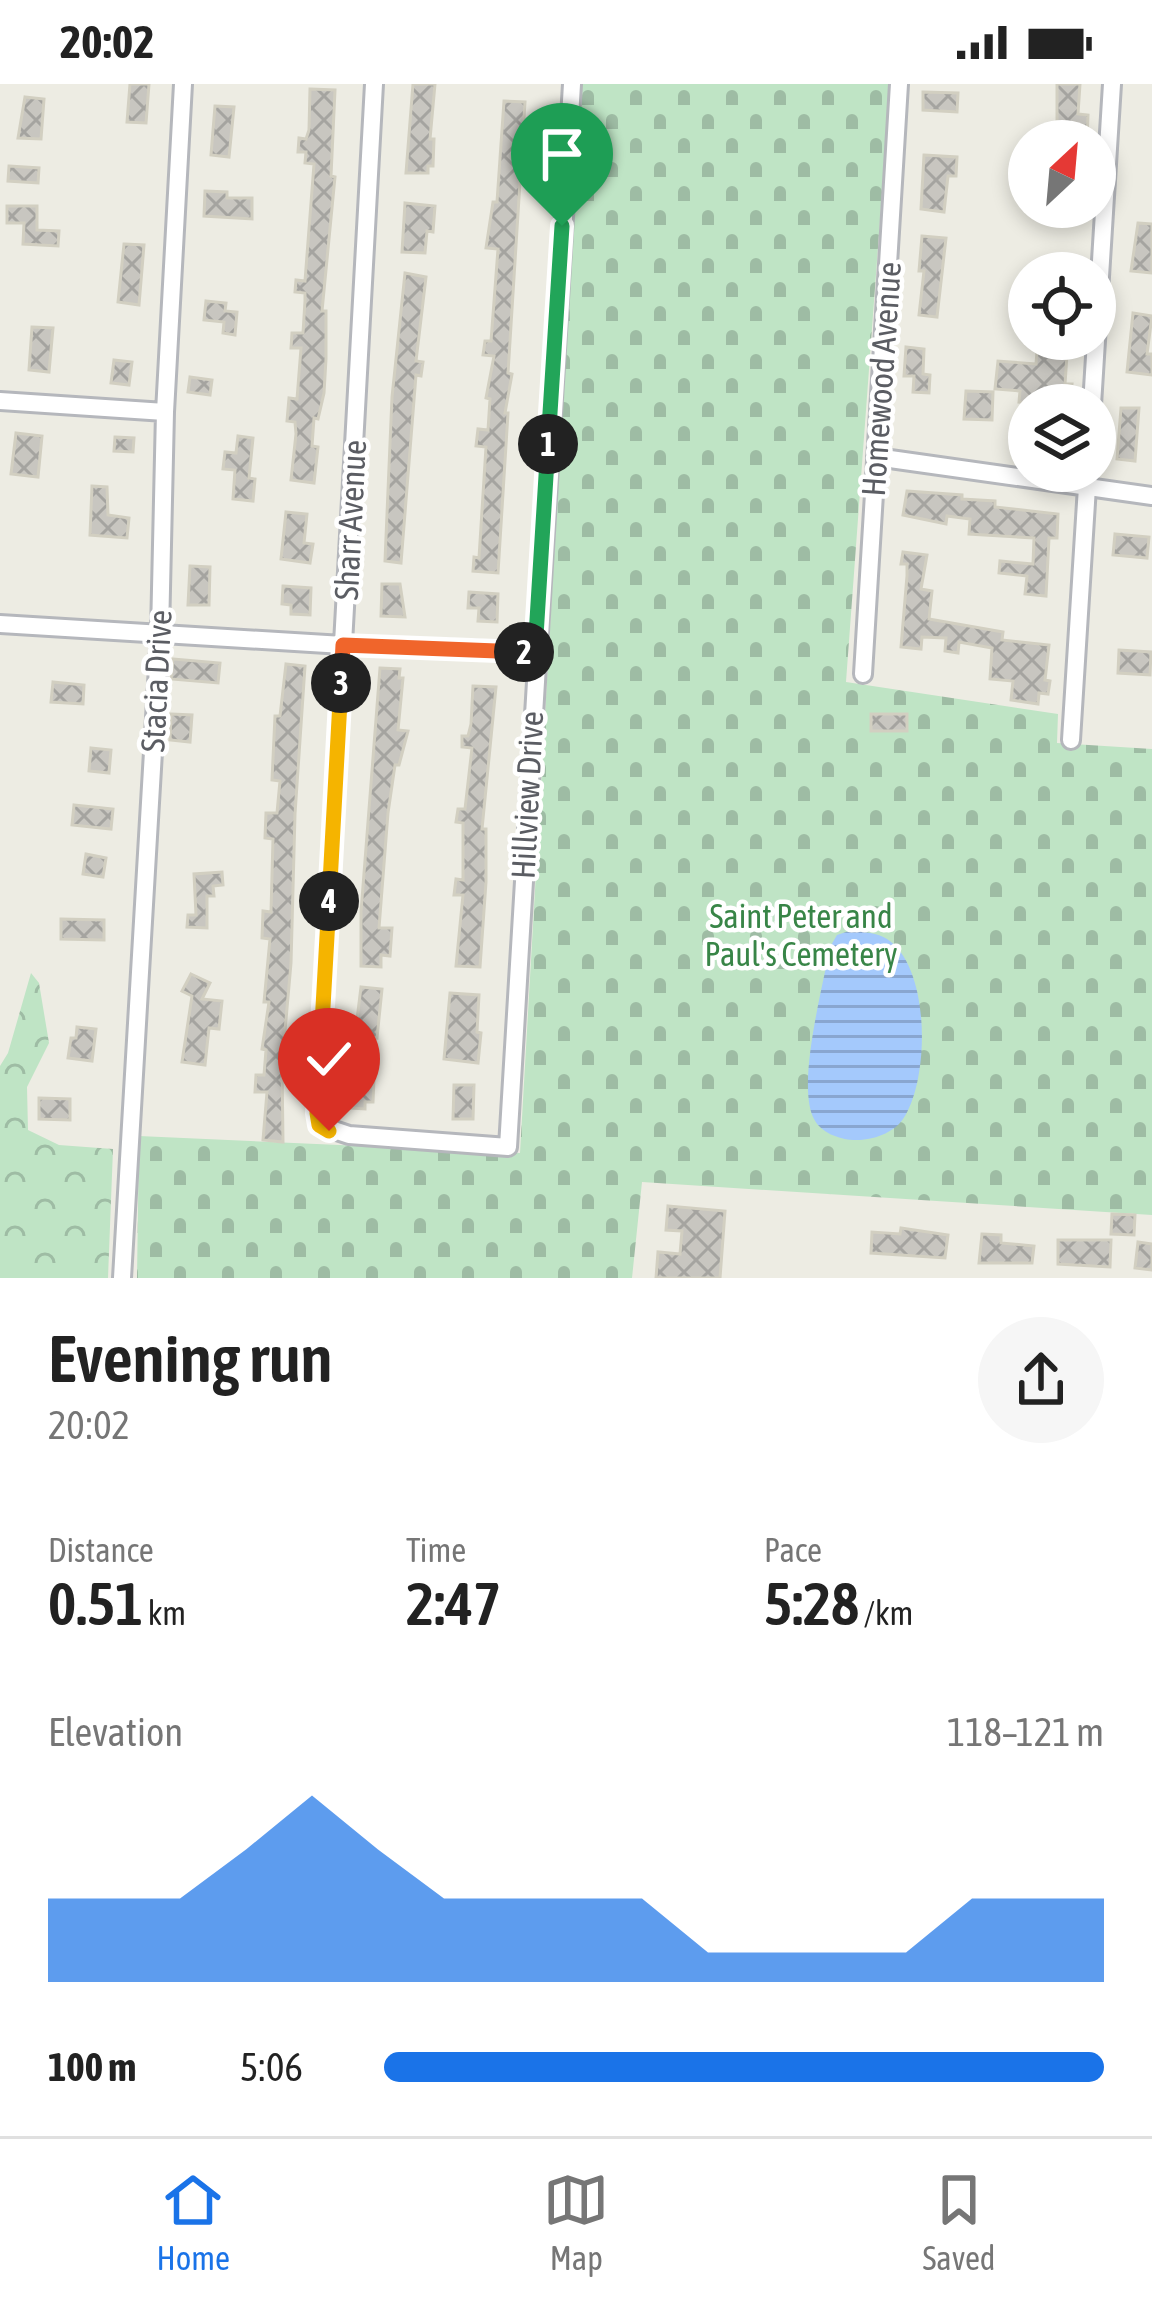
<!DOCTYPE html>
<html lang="en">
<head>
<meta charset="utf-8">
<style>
  body { margin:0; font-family:"Asap Condensed",sans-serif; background:#f6f6f6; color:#222; height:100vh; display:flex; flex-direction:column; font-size:45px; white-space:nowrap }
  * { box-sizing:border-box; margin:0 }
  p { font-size:39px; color:#767676 }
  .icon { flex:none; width:66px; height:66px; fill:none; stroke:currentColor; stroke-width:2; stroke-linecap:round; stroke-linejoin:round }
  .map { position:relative; height:1194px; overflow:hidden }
  .panel { display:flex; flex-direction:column; background:#fff; flex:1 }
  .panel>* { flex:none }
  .needle { width:78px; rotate:26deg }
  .buttons { position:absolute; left:1008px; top:36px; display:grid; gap:24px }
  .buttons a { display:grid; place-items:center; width:108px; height:108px; border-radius:50%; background:#fff; box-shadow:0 6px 18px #0003; font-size:60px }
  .pin { position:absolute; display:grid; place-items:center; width:102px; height:102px; color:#fff; margin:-123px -51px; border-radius:50% 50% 50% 0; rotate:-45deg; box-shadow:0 0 12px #0007 }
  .pin .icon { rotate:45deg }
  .km { position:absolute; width:60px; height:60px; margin:-30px; border-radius:50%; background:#222; color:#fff; font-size:33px; line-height:60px; text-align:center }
  .round { display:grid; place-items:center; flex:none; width:126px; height:126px; border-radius:63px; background:#f6f6f6 }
  .headline { display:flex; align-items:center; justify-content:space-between; height:204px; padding:0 48px }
  h1 { font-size:66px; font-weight:600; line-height:90px }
  .figures { display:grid; grid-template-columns:repeat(3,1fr); gap:18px; height:204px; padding:12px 48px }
  .figures div { display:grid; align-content:center }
  .figures b { font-size:60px; font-weight:600 }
  .figures small { font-size:33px; font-weight:400 }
  .figures p { font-size:33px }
  .chart { height:336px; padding:24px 48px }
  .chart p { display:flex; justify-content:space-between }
  .chart svg { width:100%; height:216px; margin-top:12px; fill:#1a73e8; opacity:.7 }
  ul { padding:0 48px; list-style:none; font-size:39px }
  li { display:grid; grid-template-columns:192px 144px 1fr; align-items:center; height:90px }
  li i { height:30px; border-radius:15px; background:#1a73e8 }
  .status { display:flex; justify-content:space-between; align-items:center; height:84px; padding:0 60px; background:#fff; direction:ltr }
  .status svg { height:33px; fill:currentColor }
  .tab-bar { display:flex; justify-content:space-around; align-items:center; height:168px; border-top:3px solid #e0e0e0; background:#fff; font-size:33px; color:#767676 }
  .tab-bar a { display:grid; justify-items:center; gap:6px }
  .tab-bar .selected { color:#1a73e8 }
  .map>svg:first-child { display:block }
</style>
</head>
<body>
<div class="status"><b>20:02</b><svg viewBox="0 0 49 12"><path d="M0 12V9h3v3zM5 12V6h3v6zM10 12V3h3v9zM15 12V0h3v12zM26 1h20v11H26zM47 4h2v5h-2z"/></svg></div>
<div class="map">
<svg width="1152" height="1194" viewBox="0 0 1152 1194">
  <defs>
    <pattern id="forest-crowns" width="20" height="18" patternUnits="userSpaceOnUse" patternTransform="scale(3)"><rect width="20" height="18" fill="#bfe4c5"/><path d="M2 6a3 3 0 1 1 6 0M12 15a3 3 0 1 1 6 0" fill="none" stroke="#9ebca4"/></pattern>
    <pattern id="cemetery-stones" width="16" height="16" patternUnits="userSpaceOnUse" patternTransform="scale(3)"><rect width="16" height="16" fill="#bfe4c5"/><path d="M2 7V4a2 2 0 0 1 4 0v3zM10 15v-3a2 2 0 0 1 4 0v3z" fill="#9ebca4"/></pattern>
    <pattern id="water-rules" width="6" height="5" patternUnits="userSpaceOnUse" patternTransform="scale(3)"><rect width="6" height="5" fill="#a4c9fc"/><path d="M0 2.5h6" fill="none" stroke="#89a6d0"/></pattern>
    <pattern id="building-cross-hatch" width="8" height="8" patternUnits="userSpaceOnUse" patternTransform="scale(3)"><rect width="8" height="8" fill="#c8c6c0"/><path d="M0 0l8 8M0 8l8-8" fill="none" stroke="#a5a4a0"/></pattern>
  </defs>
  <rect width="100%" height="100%" fill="#edece3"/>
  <!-- forest -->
  <path fill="url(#forest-crowns)" d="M31,889L39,899L49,959L27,1003L28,1046L59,1061L113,1065L108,1194H0V982L8,969Z"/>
  <!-- cemetery -->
  <path fill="url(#cemetery-stones)" d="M581,0H890L846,598L1058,630L1057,659L1152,665V1131L642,1098L632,1194H137L139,1052L520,1069Z"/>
  <!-- water -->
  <path fill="url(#water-rules)" d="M852,846C863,848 878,849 887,855C931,883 930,996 903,1035C893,1050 870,1057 853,1056C839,1055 821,1049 814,1035C796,1001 823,903 830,863L837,851Z"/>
  <!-- building -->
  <path fill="url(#building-cross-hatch)" stroke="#d2cfc1" stroke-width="3" d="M130,0H149L146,39L127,38Z
    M413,0H435L430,55H434L433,82H428V89H406Z
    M1057,0H1080L1078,30L1088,31L1087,57H1057Z
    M310,5L335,6L331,92L335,93L322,227H326V275L324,309L318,335L314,334L312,362L318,363L314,399L291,396L296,350L295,338L287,337L289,314L297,315L301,264H291L292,249H303L305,217V209L295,208L296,196L305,197L314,80L305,79L306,68H298L299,54L306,55L309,46Z
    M923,8L958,9L957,28L923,26Z
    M25,13L44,15L41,55L18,54Z
    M504,17L525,18L508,289L512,290L505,329H508L498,489L473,487L474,473L479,474L486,363L476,362L478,345L488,346L490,315L486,314L494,272L483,271L485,257H491L498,165L486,164L493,118H497Z
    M215,22L234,23L229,73L211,71Z
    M924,71L957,73L956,92H948L944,128L921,125Z
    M9,82L39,84L38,99L8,97Z
    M205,107L227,108V114H252V135L204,132Z
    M405,119L435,122L433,148L427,147L425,169L402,168Z
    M7,122H37V146L59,147L58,162L23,160L24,139H7Z
    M1138,139L1152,140V189L1131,187Z
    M922,152L946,154L937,233L919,231L924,187H919Z
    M124,160L144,161L139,221L118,218Z
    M1048,172L1076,176L1075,189H1046Z
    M405,189L426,193L416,277L423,278L421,292L416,291L401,479L385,477L392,313Z
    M206,217L226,219L225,227L237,228L235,251L223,249L224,238L204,236Z
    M1133,229L1152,232L1147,270H1152V291L1127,288Z
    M32,243L53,244L49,288L29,286Z
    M1038,255L1068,256L1065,300H1072L1070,321L1019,318L1020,307L995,305L998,277L1036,280Z
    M906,263L924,265L923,290L930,291L929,309L913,308L914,292H904Z
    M114,276L132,278L129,301L111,299Z
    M190,293L212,296L210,311L188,308Z
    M966,307L993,308L992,336L964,335Z
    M1121,324H1139L1135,377L1117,375Z
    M16,349L42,352L38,393L11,390Z
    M238,352L253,354L249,394L255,395L253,417L233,415L235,386L223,385L225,368L236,369Z
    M115,353L134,354L133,368L114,367Z
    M92,402L107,403L108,431L129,434L127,454L90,451Z
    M907,407L962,411V415L995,417V423L1058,430L1057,454H1049L1046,512L1025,510L1027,492L999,489L1000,477L1033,480L1034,454L969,450L970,435L947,432L946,440L903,431Z
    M286,428L307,430L304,459L313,460L310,479L281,475Z
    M1115,450L1149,453L1147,474L1113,471Z
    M903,468L927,471L921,505L932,507L929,535L1003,548L1002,556L1049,561L1045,596L1050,597L1048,610L1039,609L1038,620L1011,616L1013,597L990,595L992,564L959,558L958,569L945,567L946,554L922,553L921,565L901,563L907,492V480H901Z
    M190,482L210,483L209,521H188Z
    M382,500H400L405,533L381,532Z
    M283,502L311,504L310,531L291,530V521L282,520Z
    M469,508L498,510L497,538L478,537L479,524H468Z
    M1119,566L1151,568L1150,591L1118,589Z
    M173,575L220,579L218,599L171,595Z
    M286,580L305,582L295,730L291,879L282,981L283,1058L263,1056L267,1008H255L256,991H264L266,966L262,965L269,918H264L270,855L262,854L263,827L271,828L273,755L265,754L266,729H277L280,697L272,696L275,632H280Z
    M380,584L400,585L399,594H403L398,646L408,647L399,681H395L388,729L379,844H392L390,872L381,871V883L361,882V828Z
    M53,598L84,601L83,620L51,618Z
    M473,602L496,603L482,745H486V798L480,883L456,882L463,811H454L456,795L463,796V739L456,738L458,725H465L472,664L462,663V652H468L471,640Z
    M171,630L192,631L190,658L170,656Z
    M871,630H907V647H871Z
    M91,664L111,666L109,689L89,687Z
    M74,721L113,725L111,745L72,741Z
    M86,770L106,774L103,793L83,790Z
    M222,788L223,801L213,802L214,812H207V844L187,843L188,831H196L194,790Z
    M61,835L104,836V856L61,855Z
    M191,890L210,899L202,915L222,917L219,945L209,944L205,981L182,978L192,912L182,907Z
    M361,903L382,905L377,954L355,952Z
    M450,909L479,911L477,948L481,949L478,979L444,975Z
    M77,943L96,945L92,977L68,974L71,954H76Z
    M352,994L374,995L373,1018H365V1025L351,1024Z
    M454,1001H474L473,1035H453Z
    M39,1014L70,1015V1036L39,1035Z
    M668,1122L725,1127L720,1194H656L658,1168L680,1170L682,1147L666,1146Z
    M1112,1130L1135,1131L1134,1151L1111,1150Z
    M901,1144L948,1151L945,1174L871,1169L872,1148L900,1150Z
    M982,1150L1001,1151V1159L1034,1162L1032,1179H979Z
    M1058,1156H1111L1110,1183L1058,1180Z
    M1138,1158L1152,1160V1186L1135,1184Z"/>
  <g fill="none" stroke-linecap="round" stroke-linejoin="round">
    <!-- street casing -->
    <g stroke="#b5b7bc" stroke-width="22">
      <path id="street" d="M374,0L317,1029L319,1041L349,1051L508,1063L572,0
        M0,317L165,328
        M1092,321L1112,0
        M876,373L1152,412
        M0,540L343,561L535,568
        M863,590L899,0
        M1071,656L1088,387
        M122,1194L160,549L165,328L183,0"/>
    </g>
    <!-- street -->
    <use href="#street" stroke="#fff" stroke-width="16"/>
  </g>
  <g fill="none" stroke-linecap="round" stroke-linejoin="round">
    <!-- split-1 casing -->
    <g stroke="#fff" stroke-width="24">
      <path id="split-1" d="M548,360L562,142"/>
    </g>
    <!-- split-2 casing -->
    <g stroke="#fff" stroke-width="24">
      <path id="split-2" d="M524,568H535L548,360"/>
    </g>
    <!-- split-3 casing -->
    <g stroke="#fff" stroke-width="24">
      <path id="split-3" d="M341,599L343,561L524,568"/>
    </g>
    <!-- split-4 casing -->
    <g stroke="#fff" stroke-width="24">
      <path id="split-4" d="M329,817L341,599"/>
    </g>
    <!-- split-5 casing -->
    <g stroke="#fff" stroke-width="24">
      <path id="split-5" d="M329,817L317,1029L319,1041L329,1047"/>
    </g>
    <!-- split-1 -->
    <use href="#split-1" stroke="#22a559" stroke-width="15"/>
    <!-- split-2 -->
    <use href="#split-2" stroke="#22a559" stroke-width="15"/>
    <!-- split-3 -->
    <use href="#split-3" stroke="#f0652b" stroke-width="15"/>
    <!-- split-4 -->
    <use href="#split-4" stroke="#f5b400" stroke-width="15"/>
    <!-- split-5 -->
    <use href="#split-5" stroke="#f5b400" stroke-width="15"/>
  </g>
  <g text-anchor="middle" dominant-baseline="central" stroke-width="9" stroke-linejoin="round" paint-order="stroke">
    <!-- street labels -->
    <g font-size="33" fill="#5b5d63" stroke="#fff">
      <text transform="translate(881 295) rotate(-86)">Homewood Avenue</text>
      <text transform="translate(350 436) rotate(-87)">Sharr Avenue</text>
      <text transform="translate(156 597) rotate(-87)">Stacia Drive</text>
      <text transform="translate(527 711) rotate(-87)">Hillview Drive</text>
    </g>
    <!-- park labels -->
    <g font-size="33" fill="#388547" stroke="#fff">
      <text x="801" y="832">Saint Peter and<tspan x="801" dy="38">Paul's Cemetery</tspan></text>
    </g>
  </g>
</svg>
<div class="buttons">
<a><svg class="needle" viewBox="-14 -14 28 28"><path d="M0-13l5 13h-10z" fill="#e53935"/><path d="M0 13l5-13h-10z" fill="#767676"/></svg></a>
<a><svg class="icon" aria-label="locate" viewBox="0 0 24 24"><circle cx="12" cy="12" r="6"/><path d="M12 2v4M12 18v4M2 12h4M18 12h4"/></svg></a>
<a><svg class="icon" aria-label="layers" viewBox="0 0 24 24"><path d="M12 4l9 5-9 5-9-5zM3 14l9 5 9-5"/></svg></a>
</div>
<div class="pin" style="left:562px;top:142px;background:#1e9e55"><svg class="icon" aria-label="arrive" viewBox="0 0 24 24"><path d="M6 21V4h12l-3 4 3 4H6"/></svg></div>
<div class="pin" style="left:329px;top:1047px;background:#d93025"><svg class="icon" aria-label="check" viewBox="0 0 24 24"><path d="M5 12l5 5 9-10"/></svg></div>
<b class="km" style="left:548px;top:360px">1</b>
<b class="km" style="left:524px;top:568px">2</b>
<b class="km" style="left:341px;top:599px">3</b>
<b class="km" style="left:329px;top:817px">4</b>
</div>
<section class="panel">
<div class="headline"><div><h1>Evening run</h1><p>20:02</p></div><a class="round"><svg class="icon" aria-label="share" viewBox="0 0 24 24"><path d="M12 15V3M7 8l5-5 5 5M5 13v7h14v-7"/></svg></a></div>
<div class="figures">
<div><p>Distance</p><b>0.51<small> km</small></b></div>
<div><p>Time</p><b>2:47</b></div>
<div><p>Pace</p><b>5:28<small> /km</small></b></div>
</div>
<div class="chart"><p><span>Elevation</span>118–121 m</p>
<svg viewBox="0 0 160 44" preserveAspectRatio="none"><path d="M0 44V27L10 27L20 27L30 17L40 6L50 17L60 27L70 27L80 27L90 27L100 38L110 38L120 38L130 38L140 27L150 27L160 27V44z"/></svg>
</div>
<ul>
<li><b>100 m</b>5:06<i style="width:100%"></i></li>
</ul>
</section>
<nav class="tab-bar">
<a class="selected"><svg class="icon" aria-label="home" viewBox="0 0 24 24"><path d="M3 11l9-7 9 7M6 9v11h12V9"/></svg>Home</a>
<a><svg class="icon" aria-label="map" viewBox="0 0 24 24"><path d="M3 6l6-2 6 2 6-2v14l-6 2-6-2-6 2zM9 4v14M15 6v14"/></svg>Map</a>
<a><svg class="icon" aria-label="saved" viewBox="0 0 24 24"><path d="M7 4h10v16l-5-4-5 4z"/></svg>Saved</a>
</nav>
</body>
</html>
